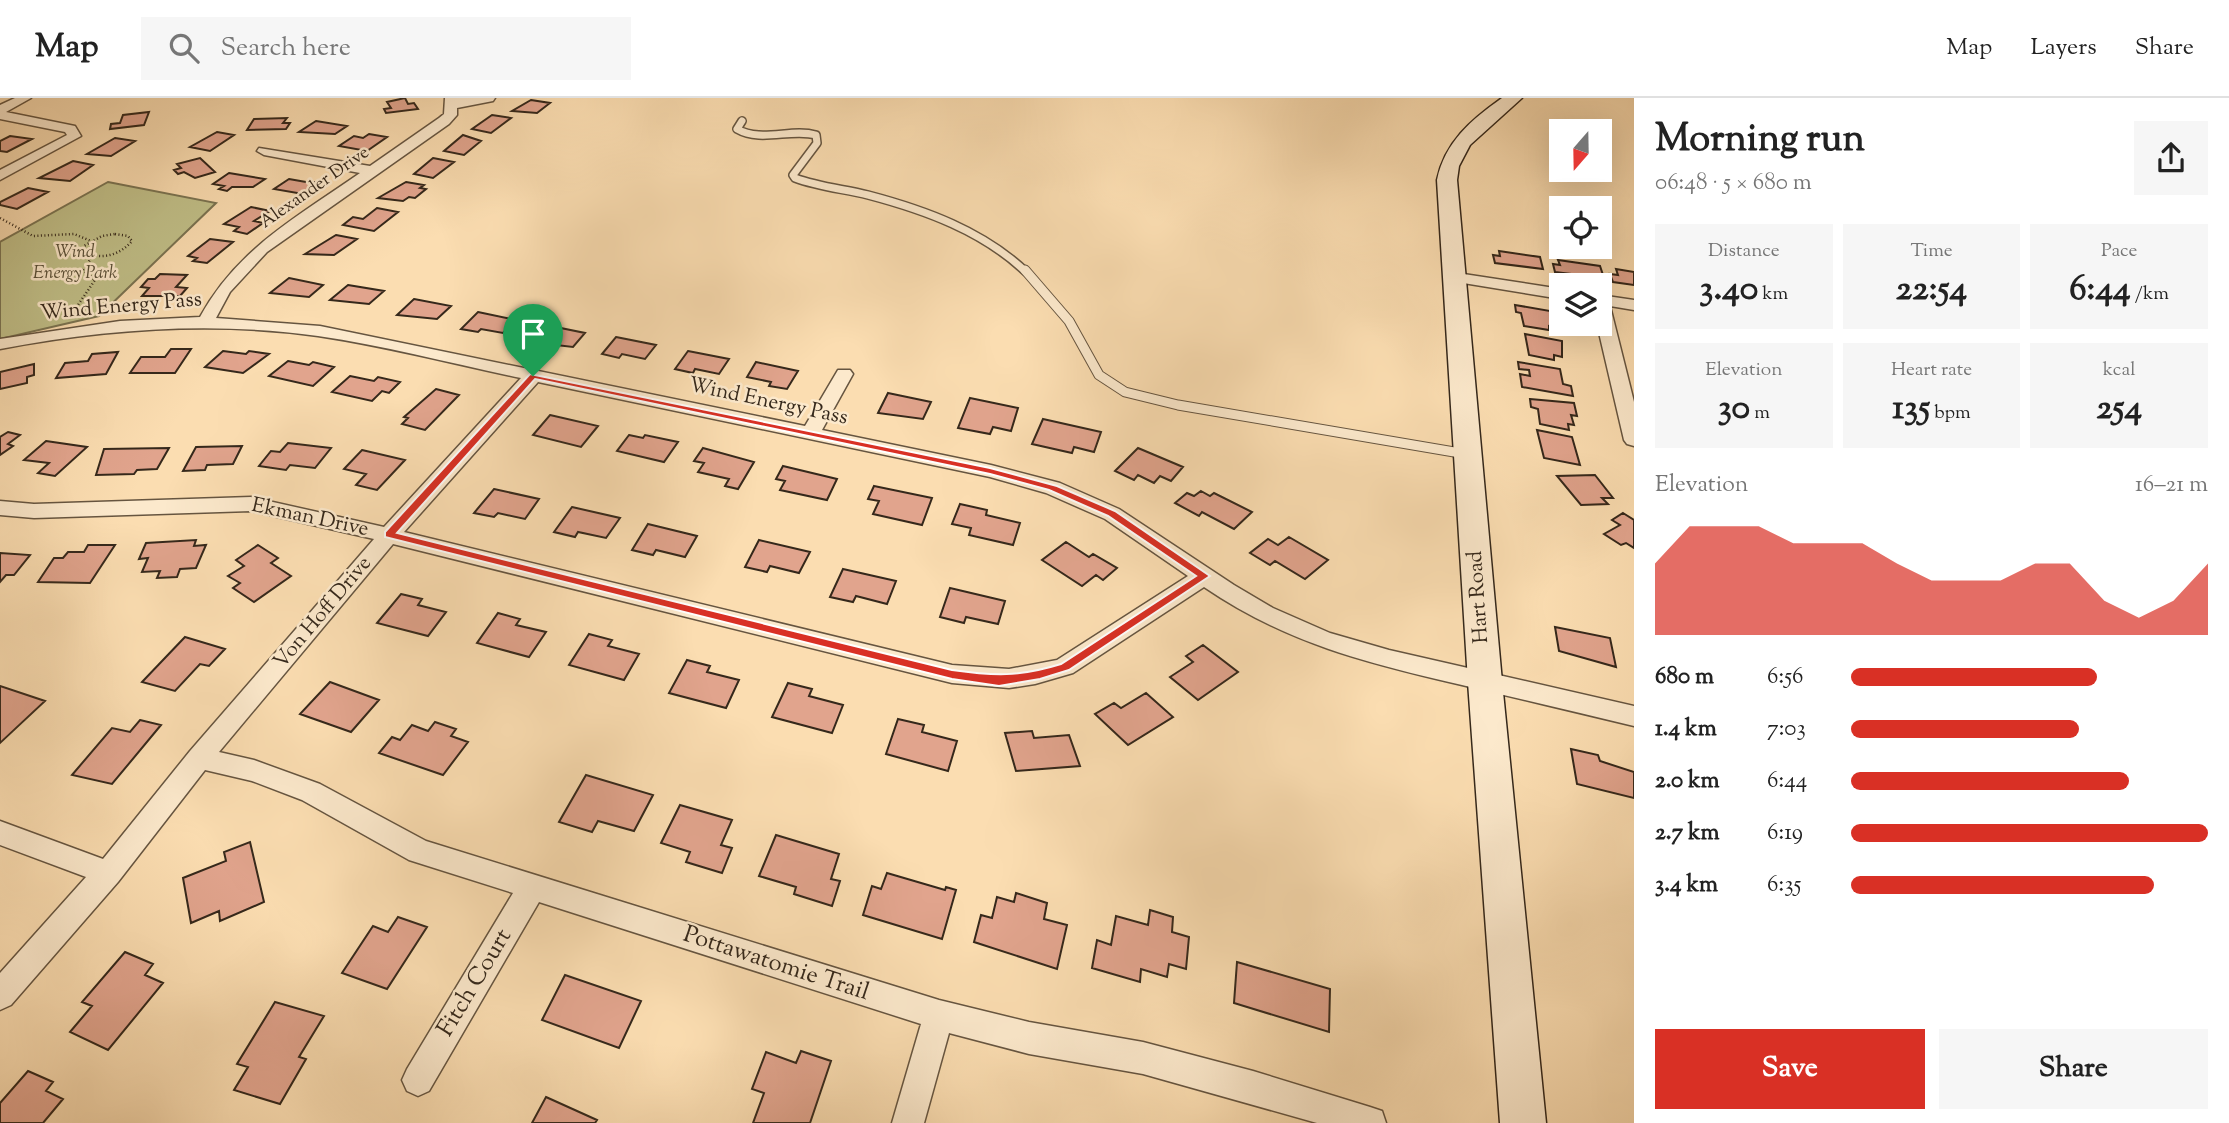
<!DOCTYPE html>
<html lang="en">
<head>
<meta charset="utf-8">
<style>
  body { margin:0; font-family:"Sorts Mill Goudy",serif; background:#f6f6f6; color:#222; height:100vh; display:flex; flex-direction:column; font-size:26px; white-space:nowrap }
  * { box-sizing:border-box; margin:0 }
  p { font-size:23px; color:#767676 }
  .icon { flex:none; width:38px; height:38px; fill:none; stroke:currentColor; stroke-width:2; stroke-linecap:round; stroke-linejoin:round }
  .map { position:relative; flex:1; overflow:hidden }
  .side { display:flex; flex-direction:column; background:#fff; width:595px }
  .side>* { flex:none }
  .needle { width:46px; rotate:200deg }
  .controls { position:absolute; left:1549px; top:21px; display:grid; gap:14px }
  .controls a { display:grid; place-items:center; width:63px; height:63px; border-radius:0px; background:#fff; box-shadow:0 7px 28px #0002; font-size:35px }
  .pin { position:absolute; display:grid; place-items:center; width:60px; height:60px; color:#fff; margin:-72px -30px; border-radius:50% 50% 50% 0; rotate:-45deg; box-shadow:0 0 7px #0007 }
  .pin .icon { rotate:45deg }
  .round { display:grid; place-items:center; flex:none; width:74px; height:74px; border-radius:0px; background:#f6f6f6 }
  .overview { display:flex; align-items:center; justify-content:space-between; height:119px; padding:0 21px }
  h1 { font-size:38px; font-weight:700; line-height:52px }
  .stats { display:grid; grid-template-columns:repeat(3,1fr); gap:10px; height:119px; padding:7px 21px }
  .stats div { display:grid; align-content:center; border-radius:0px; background:#f6f6f6; text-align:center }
  .stats b { font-size:35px; font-weight:700 }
  .stats small { font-size:19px; font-weight:400 }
  .stats p { font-size:19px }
  .chart { height:196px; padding:14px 21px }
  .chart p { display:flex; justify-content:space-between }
  .chart svg { width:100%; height:126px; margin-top:7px; fill:#d93025; opacity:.7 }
  .primary-button { display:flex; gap:14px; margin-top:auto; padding:14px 21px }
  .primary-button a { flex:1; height:80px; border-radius:0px; background:#d93025; color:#fff; font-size:28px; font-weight:700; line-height:80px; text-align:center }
  .primary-button a+a { background:#f6f6f6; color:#222 }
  ul { padding:0 21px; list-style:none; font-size:23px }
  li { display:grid; grid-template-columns:112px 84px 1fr; align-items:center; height:52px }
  li i { height:18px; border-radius:9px; background:#d93025 }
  header { display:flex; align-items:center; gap:42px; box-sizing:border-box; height:98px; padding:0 35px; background:#fff; border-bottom:2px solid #e0e0e0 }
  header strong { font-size:33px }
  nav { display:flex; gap:38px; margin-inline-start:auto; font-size:24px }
  .search { width:490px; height:63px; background:#f6f6f6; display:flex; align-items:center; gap:18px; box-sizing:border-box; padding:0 24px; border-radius:0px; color:#767676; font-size:26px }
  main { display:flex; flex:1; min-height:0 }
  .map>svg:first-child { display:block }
</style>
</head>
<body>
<header>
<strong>Map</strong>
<div class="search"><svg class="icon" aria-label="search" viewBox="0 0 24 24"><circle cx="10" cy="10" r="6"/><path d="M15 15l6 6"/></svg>Search here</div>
<nav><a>Map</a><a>Layers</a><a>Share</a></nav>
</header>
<main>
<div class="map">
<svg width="1634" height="1025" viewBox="0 0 1634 1025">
  <rect width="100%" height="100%" fill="#fbddb1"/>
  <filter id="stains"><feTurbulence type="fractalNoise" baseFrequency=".00286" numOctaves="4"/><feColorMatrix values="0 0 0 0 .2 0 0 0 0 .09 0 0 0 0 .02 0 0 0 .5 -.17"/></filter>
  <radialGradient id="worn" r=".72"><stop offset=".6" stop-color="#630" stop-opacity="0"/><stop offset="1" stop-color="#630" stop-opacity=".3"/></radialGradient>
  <!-- green -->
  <path fill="#c1c089" stroke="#7b7452" stroke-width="2" d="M108,84L216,105L99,218L0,241V144Z"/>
  <!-- building -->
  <path fill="#e1a48d" stroke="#35281b" stroke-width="2" d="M405,0L408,6L414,5L418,11L386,15L384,11L391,10L387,4Z
    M531,2L550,5L537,15L512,13Z
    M149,14L144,27L110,31L111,26L120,25L123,17Z
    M492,17L511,20L491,35L472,31Z
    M287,20L283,25H290L286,31L247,32L254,21Z
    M316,23L347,28L335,36L299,34Z
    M217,34L234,37L210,53L190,49Z
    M369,36L387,39L367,53L339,48L354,38L363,40Z
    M463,37L481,43L464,57L444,53Z
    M10,38L32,41L7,54L0,53V43Z
    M115,40L135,43L111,58L87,56Z
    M200,60L215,74L195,80L184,74L178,76L174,72L181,70L177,66Z
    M433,60L454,64L433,80L414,76Z
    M73,63L93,67L70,83L39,80Z
    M229,75L265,81L253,89H232L227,93L219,91L224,88L213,86Z
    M289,81L306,84H321L303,96L274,91Z
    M406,84L424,87L420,90L426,91L415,100L409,99L403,103L378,100Z
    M28,90L48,94L17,111L0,107V104Z
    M251,109L270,113L254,123L263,125L247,136L234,133L239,129L224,126Z
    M377,110L398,114L374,133L343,127L353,119L363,121Z
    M336,137L357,141L334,157L305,156Z
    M210,141L233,144L207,165L193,163L197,160L188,158Z
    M1499,153L1540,159L1543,171L1495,165L1493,157L1500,158Z
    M1558,162L1600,168L1604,180L1555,174L1553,166L1560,167Z
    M1616,171L1634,174V187L1613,184L1610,176L1618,177Z
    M160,176L187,177L176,189L187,190L180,198H142L149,190L141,189L148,181H155Z
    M289,180L323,187L309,199L270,195Z
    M348,187L384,193L369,206L330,202Z
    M414,201L451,208L437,221L397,217Z
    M1515,207L1556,214L1557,222L1551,221L1553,229L1549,228V232L1524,228L1521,215L1516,214Z
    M478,214L516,222L503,235L481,231L478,234L461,231Z
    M546,227L585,235L573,249L530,244Z
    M1525,236L1562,243V259L1554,257V262L1529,257Z
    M616,239L656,247L645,261L622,256L619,260L602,256Z
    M171,251H191L175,275H130L141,259H165Z
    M223,253L246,256L249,253L269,256L243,275L205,269Z
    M688,253L729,261L719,276L695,271L693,275L675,271Z
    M118,254L106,276L56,280L65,265L88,263L92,256Z
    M288,263L309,267L313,264L334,269L313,288L269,278Z
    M756,264L798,273L787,291L769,288L771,284L747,279Z
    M1518,264L1560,271L1563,286L1571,288L1573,298L1522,289L1520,276L1530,278L1529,272L1519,271Z
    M34,266V277L27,279V285L0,291V274Z
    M350,278L374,283L378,279L400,284L389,295L382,293L372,303L332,294Z
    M436,291L459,297L425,332L402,326L408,320L404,319Z
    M888,295L931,304L923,321L878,315Z
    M970,300L1018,310L1011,333L993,329L990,336L958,330Z
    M1530,301L1574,305L1577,318L1571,317L1574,327L1568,326L1569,332L1540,326L1538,311L1531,309Z
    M550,317L598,328L581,349L533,337Z
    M1043,321L1101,334L1094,354L1074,349L1072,355L1032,346Z
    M1537,332L1572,339L1580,367L1544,360Z
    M8,334L20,337L8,346L13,348L0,357V339Z
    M629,337L643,340L645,337L678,344L664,364L617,353Z
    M46,343L87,349L55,378L38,375L49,365L24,362Z
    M288,345L331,350L315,370L290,367L286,372L259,368L271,353L280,354Z
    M242,348L233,366L207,367L205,372L183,373L196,349Z
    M169,350L157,371L137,372L134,376L96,377L104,351Z
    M703,350L754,364L738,391L725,388L729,381L698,374L704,365L694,363Z
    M1138,350L1183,369L1171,383L1160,378L1154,385L1138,377L1134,382L1115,373Z
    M362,352L405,362L377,392L356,387L366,376L344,371Z
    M783,368L837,381L827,402L780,392L785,383L776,381Z
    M1595,377L1613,400H1602L1608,406L1581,407L1557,378Z
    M874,388L932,400L922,427L873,416L879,403L868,401Z
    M494,391L539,401L525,421L498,415L494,419L474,415Z
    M1201,393L1210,398L1214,395L1252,414L1234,431L1202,414L1199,418L1175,405L1187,395L1194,398Z
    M960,406L987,412L986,417L1020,425L1013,447L969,437L971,430L952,426Z
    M572,409L620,420L606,440L578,434L575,439L554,434Z
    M1623,415L1634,422V450L1626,445L1621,447L1604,436L1620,427L1612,422Z
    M648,426L697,438L685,459L656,452L653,457L632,452Z
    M1289,439L1328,462L1305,481L1275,463L1270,467L1250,455L1268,441L1278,447Z
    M196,442L194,448L206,447L196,470L180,471L177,479L157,480L160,473L142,474L148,460L139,461L146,445Z
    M759,442L810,454L799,475L770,468L767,474L745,469Z
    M1066,444L1089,459L1093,456L1117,470L1103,482L1096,477L1082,488L1042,462Z
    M88,447H115L90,485L38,484L54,460H63L68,454H84Z
    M258,447L278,460L271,465L291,478L254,504L233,490L240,485L228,478L244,468L236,462Z
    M0,455L30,457L14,477H6L0,484Z
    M843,471L896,483L887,506L856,498L853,504L830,499Z
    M950,490L1005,503L998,526L966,519L964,525L940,519Z
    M401,496L422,501L418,507L446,514L428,538L377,525Z
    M498,515L520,521L516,527L546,534L529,559L477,545Z
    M1555,529L1610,540L1616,569L1559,553Z
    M589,536L612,542L608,548L639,556L624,582L569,567Z
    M185,539L225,551L209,568L200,566L175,593L142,584Z
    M1203,547L1238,574L1198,602L1170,579L1193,564L1186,558Z
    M687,562L710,568L707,574L739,582L726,610L669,595Z
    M330,584L379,602L351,634L300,616Z
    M788,585L812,591L809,598L843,607L832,635L772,619Z
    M0,588L45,603L0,645Z
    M1146,595L1173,619L1128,647L1095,616L1114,605L1121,610Z
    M898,621L924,627L922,634L957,643L948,673L886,656Z
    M140,622L161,627L112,686L72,677L112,630L130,634Z
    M435,624L456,631L451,638L468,644L443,677L379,655L392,639L400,642L412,627L428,633Z
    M1032,633L1034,640L1069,637L1080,668L1016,673L1005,635Z
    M1571,651L1598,657L1600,663L1634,674V700L1577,686Z
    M586,677L653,697L634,733L598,723L592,734L559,724Z
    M680,707L732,722L721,747L732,750L722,775L686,764L690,754L661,745Z
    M776,737L839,756L831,781L840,783L832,808L794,796L796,789L759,778Z
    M250,744L264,804L220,823L219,813L191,825L183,780L226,763L224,754Z
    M887,775L945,792L946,789L956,792L942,841L863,817L872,788L881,791Z
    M1016,795L1047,805L1044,821L1067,827L1057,871L974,844L981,817L992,820L997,799L1014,804Z
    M1150,812L1173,819L1172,834L1189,839L1186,871L1169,866L1167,879L1141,871L1140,884L1092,870L1097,842L1111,847L1116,818L1148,827Z
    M398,819L427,829L387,891L342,875L373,828L388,834Z
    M125,854L153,866L145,877L163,885L108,952L70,934L92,908L82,904Z
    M1237,864L1330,891L1329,934L1234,905Z
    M565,877L641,903L619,950L542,922Z
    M275,904L324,918L299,959L306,961L280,1006L234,992L248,969L237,966Z
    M801,953L831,963L810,1025H753L764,995L752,991L766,954L796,965Z
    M28,973L53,984L46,993L63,1001L43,1025H0V1005Z
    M546,999L597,1022L595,1025H532Z"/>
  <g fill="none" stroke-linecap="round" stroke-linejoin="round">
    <!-- lane-far1 casing -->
    <g stroke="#665540" stroke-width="10">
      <path id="lane-far1" d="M742,23L737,31C761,45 791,30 816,37L817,45L793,77L795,80C819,89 844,91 868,97C925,112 983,133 1026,174"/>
    </g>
    <!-- lane casing -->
    <g stroke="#665540" stroke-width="11">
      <path id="lane" d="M1025,172L1069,223L1099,277L1125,294L1178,307L1466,356"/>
    </g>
    <!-- street casing -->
    <g stroke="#665540" stroke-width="3">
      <path id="street" d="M15,0H31L6,14L75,28L81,38L0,82V72L67,37L65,34L0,21V7Z
        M445,0H495L493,3L457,10V17L449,26L267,154L230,194L216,220L320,228L805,328L838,272H850L853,276L822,332L991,367L1060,385L1119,411L1234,487L1273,510L1330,535L1389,552L1634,608V628C1577,614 1519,601 1462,587C1367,565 1286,545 1204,489L1073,575L1035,586L1009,590L952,585L393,446L219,654L254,662L320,686L426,743L939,902L1029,924L1143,944L1253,973L1370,1009L1382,1013L1386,1025H1317L1143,976L1029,956L949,935L924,1025H892L921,926L539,804L429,993L418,998L407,993L402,982L407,971L513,795L409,762L302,702L252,683L205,672L118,784L11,907L0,912V875L86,779L0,747V723L103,761L190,653L374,441L251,413L34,420L0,417V403L34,406L251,399L384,429L521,280C454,266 386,248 318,238C211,223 105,231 0,251V241L120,223L200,219C238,150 297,119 360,75L264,57L257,53L259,50L370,68L439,20L444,16ZM538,284L990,379L1046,395L1105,421L1188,478L1057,562L1009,571L952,567L404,434Z
        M1457,175L1561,191V201L1451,183L1449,180L1451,177Z
        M1600,197L1634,202V212L1610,208L1634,304V348L1627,346L1624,342L1597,226H1600Z"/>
    </g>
    <!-- secondary casing -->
    <g stroke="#35281b" stroke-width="3">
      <path id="secondary" d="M1502,0H1522L1470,47L1459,68L1457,82L1502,584L1546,1025H1500L1468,584L1437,82C1445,44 1471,22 1502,0Z"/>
    </g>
    <!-- path -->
    <path stroke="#35281b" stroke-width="2.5" stroke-dasharray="1 2.5" stroke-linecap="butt" d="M0,120L33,138L74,136L91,143
      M115,136L128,138L132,143C119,158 101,162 83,154L84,148L102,138Z
      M74,220L78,207L95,182L83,172L92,159"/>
    <!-- lane-far1 -->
    <use href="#lane-far1" stroke="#fce9cc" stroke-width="7"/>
    <!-- lane -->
    <use href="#lane" stroke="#fce9cc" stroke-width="9"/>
    <!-- street -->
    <use href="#street" fill="#fce9cc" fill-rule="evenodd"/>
    <!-- secondary -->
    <use href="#secondary" fill="#fce9cc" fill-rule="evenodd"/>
  </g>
  <!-- route -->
  <path fill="#d93025" stroke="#fff" stroke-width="2" fill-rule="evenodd" d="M530,276L990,370L1057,388L1115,413L1210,478L1069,572L1040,581L999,588L952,581L385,439V434ZM535,281L990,376L1049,392L1108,418L1196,478L1061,566C1019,579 994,578 952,572L397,435Z"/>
  <g text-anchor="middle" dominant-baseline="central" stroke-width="5" stroke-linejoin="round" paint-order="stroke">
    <!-- far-street labels -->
    <g font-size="18" fill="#35281b" stroke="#fce9cc">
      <text transform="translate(315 90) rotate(-35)">Alexander Drive</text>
    </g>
    <!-- far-park labels -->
    <g font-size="18" font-style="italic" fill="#584e36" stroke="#fce9cc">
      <text x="75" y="155">Wind<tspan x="75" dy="21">Energy Park</tspan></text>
    </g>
    <!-- street labels -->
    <g font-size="21" fill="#35281b" stroke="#fce9cc">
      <text transform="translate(121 209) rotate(-5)">Wind Energy Pass</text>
      <text transform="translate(768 304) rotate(12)">Wind Energy Pass</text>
      <text transform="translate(310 420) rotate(12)">Ekman Drive</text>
      <text transform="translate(1479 499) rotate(-94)">Hart Road</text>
      <text transform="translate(323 515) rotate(-50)">Von Hoff Drive</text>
    </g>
    <!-- near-street labels -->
    <g font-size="24" fill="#35281b" stroke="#fce9cc">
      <text transform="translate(776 866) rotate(18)">Pottawatomie Trail</text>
      <text transform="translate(475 885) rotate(-59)">Fitch Court</text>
    </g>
  </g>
  <rect width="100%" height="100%" filter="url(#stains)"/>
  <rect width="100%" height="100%" fill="url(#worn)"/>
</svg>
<div class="controls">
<a><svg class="needle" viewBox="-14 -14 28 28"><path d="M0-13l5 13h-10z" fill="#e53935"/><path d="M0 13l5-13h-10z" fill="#767676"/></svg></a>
<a><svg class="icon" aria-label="locate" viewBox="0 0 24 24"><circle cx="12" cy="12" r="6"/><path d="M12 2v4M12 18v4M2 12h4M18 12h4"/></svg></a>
<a><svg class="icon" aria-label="layers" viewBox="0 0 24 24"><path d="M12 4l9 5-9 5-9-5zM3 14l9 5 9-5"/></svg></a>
</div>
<div class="pin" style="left:533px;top:278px;background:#1e9e55"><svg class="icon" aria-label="arrive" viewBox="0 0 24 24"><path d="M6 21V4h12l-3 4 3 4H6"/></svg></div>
</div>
<section class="side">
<div class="overview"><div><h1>Morning run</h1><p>06:48 · 5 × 680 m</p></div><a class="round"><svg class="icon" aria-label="share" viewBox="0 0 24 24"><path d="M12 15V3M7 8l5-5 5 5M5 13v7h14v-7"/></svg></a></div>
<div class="stats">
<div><p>Distance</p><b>3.40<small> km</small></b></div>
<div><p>Time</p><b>22:54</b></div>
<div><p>Pace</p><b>6:44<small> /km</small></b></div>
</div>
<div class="stats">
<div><p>Elevation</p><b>30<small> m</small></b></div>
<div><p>Heart rate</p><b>135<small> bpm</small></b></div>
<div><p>kcal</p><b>254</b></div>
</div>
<div class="chart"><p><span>Elevation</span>16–21 m</p>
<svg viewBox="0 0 160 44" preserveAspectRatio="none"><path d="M0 44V19L10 6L20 6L30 6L40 12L50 12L60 12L70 19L80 25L90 25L100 25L110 19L120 19L130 32L140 38L150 32L160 19V44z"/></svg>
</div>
<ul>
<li><b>680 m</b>6:56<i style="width:69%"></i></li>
<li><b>1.4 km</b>7:03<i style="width:64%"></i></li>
<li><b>2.0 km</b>6:44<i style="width:78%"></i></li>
<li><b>2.7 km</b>6:19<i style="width:100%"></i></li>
<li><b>3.4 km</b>6:35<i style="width:85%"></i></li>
</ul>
<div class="primary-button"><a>Save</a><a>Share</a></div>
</section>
</main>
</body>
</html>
